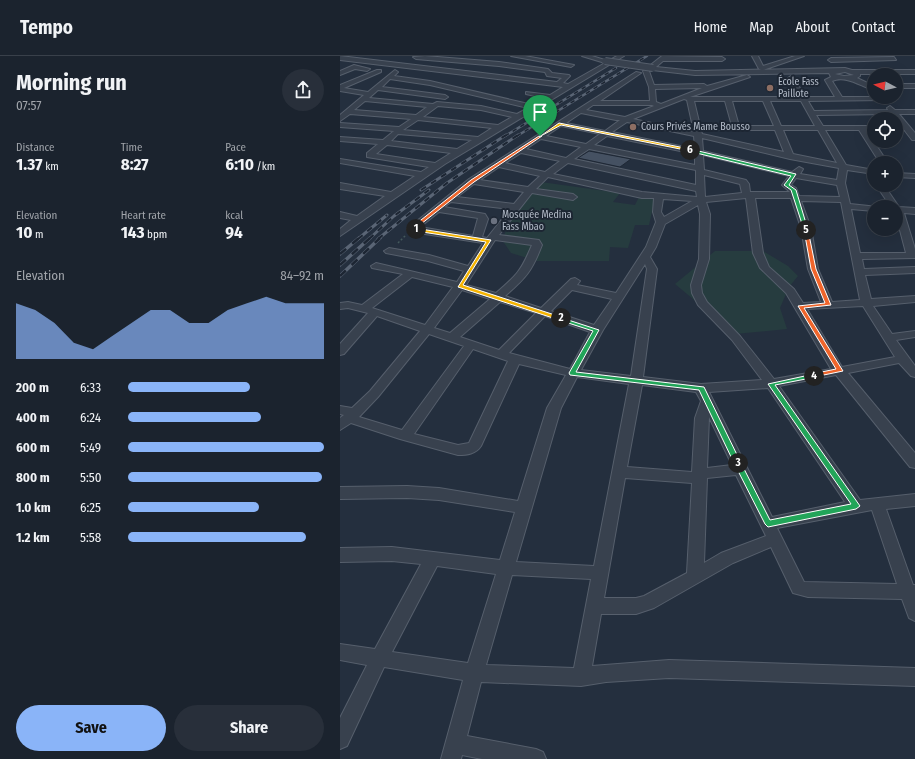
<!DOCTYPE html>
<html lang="en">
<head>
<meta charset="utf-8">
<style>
  body { margin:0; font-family:"Fira Sans Condensed",sans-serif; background:#282f3a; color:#f1f3f6; height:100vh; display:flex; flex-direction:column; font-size:15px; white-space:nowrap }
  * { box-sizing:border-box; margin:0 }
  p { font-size:13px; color:#a0a4aa }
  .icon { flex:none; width:22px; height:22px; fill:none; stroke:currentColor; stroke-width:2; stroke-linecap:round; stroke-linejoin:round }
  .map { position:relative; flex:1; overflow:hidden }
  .panel { display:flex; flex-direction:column; background:#1b232e; width:340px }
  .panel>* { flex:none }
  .needle { width:26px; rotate:277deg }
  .fabs { position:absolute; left:527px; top:12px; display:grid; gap:8px }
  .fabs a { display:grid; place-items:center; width:36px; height:36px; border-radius:50%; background:#1b232e; box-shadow:0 4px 16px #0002,0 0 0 1px #39404a; font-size:20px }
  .pin { position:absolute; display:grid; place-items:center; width:34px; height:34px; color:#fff; margin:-41px -17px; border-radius:50% 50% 50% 0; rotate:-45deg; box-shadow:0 0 4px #0007 }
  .pin .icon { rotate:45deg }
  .km { position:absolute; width:20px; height:20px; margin:-10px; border-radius:50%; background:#222; color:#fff; font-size:11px; line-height:20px; text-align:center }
  .round { display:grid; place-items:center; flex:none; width:42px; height:42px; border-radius:21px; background:#282f3a }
  .overview { display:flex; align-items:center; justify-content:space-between; height:68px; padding:0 16px }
  h1 { font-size:22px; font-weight:700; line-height:30px }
  .figures { display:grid; grid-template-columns:repeat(3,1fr); gap:6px; height:68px; padding:4px 16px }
  .figures div { display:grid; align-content:center }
  .figures b { font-size:17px; font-weight:700 }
  .figures small { font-size:11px; font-weight:400 }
  .figures p { font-size:11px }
  .chart { height:112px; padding:8px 16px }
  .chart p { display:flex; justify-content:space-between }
  .chart svg { width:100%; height:72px; margin-top:4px; fill:#8ab4f8; opacity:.7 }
  .button { display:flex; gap:8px; margin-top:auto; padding:8px 16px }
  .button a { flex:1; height:46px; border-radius:24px; background:#8ab4f8; color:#111; font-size:16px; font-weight:700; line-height:46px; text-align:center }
  .button a+a { background:#282f3a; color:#f1f3f6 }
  ul { padding:0 16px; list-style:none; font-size:13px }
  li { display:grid; grid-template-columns:64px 48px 1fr; align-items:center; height:30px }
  li i { height:10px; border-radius:5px; background:#8ab4f8 }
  header { display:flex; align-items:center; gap:24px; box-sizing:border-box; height:56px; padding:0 20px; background:#1b232e; border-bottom:1px solid #39404a }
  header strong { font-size:19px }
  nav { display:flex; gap:22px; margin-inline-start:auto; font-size:14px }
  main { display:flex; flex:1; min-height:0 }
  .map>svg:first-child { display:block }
</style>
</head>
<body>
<header>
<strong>Tempo</strong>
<nav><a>Home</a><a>Map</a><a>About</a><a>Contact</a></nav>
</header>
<main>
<section class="panel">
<div class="overview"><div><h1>Morning run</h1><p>07:57</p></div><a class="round"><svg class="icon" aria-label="share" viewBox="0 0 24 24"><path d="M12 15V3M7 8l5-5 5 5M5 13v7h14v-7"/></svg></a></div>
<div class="figures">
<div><p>Distance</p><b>1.37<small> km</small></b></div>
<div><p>Time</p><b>8:27</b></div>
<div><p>Pace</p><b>6:10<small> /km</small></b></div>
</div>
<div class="figures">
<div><p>Elevation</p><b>10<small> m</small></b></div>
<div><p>Heart rate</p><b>143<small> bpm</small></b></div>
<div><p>kcal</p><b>94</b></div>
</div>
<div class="chart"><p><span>Elevation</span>84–92 m</p>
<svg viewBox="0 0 160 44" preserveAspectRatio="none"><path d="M0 44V10L10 14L20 22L30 34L40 38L50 30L60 22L70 14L80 14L90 22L100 22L110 14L120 10L130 6L140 10L150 10L160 10V44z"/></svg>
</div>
<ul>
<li><b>200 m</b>6:33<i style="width:62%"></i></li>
<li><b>400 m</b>6:24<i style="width:68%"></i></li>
<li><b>600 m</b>5:49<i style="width:100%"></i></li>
<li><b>800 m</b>5:50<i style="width:99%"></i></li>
<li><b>1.0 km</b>6:25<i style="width:67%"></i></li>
<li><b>1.2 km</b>5:58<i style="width:91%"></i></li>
</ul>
<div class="button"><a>Save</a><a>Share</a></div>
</section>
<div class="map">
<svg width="575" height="703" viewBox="0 0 575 703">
  <rect width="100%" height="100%" fill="#242f3e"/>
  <!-- green -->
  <path fill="#263c3f" d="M201,126L280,137L273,146L295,149L299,141L315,142L309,169H295L288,192L270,191L269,205H197L171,197L162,184C171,162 183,143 201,126Z
    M375,195H423L448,210L458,220L449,231L440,252L447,273L395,278L335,228Z"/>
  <!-- building -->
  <path fill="#455162" stroke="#1f2835" d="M249,95L291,103L280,111L238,102Z"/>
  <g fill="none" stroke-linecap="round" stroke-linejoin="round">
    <!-- minor casing -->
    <g stroke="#565f6c" stroke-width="2">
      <path id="minor" d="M0,0L217,26L222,22L207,20L205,16L159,10L76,3L73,1L85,0L159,6L208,13L212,17L229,19L230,20L223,27L228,28L265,7L242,0H252L268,5L277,0H284L105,108L0,180V173L11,164L0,162V156L17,160L45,140L0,133V127L51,136L75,120L0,107V103L81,116L89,111L27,101V97L38,88L0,85V81L43,84L54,75L0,71V67L59,71L71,63L10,58L0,65V59L24,39L0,35V29L37,14H41V16L4,32L28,36L55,14L58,16L54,20L90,25L193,49L204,42L186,38V36L210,39L223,31L0,4ZM50,23L90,29L188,52L177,58L141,50L97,46L93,48L29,42L38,34L105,43L108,41L105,39L42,31ZM25,45L87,51L76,59L14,54ZM98,50L141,54L172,61L158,69L83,61ZM78,64L152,72L138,81L63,74ZM58,78L132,84L117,93L51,85ZM47,89L111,97L95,107L36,98Z
        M171,0H185L234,9L231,11Z
        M322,0L382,1L385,3L382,5H323L316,11L355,15L505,12L512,14H575V18H520V20L517,22L534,30V34C520,30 506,19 492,25L502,41H543L545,42V44L468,45L474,55L548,54L547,52L550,50L555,54H575V58H559L575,77V84H572L552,58L476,59L483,70H534V74H526L548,107H540L519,74H485L506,109L534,114V118L507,114L505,127L510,148L538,151H534V155L511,153L520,197H566L556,159V151H551L538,132L539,129H547L546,132L559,151L575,152V158L564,157L575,193V202L522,203L524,213L575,211V217L525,219L531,243L575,240V246L533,250L552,278L575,275V281L556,284L575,310V321L571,320L559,307L508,317L575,397V412L570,411L496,319L439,330L520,444L575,438V450L546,453L573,529H575V565L569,562L562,543L468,541L453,537L431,491L393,507L314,552L296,558H261L252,610L329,604L575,612V630L329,622L266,626L241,630L141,626L127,680L196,693L203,696L206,703H142L122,699L121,703H101L123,624L44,611L7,690L0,693V662L27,609L0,604V588L35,593L81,508L52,505L0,506V492L52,491L160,504L175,456L99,444L67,442L0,443V431L67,430L99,432L178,445L207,352L226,319L179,308L141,390C136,398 127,399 118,399L60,383L11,367L0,374V362L4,359L0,358V350L12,352L30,335L80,275L37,260L4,298L0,299V288L28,257L8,252L0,253V247L8,246L22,249L63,218L32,212L31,210L36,207L117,226L124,215L88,205L46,197L44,195L49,192L89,199L128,210L143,187L72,176L67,173L129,123L296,16L301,17L260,45H310L309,31L303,15ZM312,14L355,19L489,17L491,21L485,24L495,41H465L454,22L451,20L448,22L459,41H350L410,21L407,19L367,30L364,28L314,29L309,15ZM505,16L514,19L504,20L495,18ZM362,32L321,48L316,46L315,33ZM344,43L347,44L354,76L293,63ZM354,45H385L392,70H360ZM392,45H423L434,70H399ZM430,45H461L475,70H441ZM253,49H312L314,50L285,61L246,54ZM241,57L276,64H280L265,75L226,67ZM287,66L354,80L355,93L272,76ZM221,70L260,78L246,88L206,80ZM361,74H435L444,96L362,78ZM443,74H478L497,107L453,98ZM267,80L355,98V109L254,89ZM362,82L450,103L499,112L497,124L460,118L463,113L459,111L452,116L363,95ZM201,83L241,91L226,102L186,93ZM249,93L356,114V129L234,103ZM181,97L220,105L205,116L165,107ZM363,99L449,120L442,129L450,136H410L409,128L406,124L364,114ZM228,107L356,135L357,141L302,136L213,118ZM159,111L200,120L188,131L140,124ZM364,119L400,128L402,137L365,141ZM208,121L302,142H314L313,156L316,166L306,191L276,237L237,229L240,225L235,222L231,223L201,252L165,240C186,222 192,215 202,189L199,184L159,179L192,137L233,144L237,141L233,138L196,133ZM456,122L497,129L500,141L459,140L456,132L451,129ZM134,128L184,136L174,148L117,141ZM406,142L413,197L420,212L446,237L491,313L434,323L400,280L367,246L362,237L361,229L369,203L370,158L366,146ZM415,142H451L461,172L468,213L481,246L463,247L454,233L429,211L423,197ZM323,143L352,145L324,161L321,156ZM461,145L501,146L520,244L492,246L478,213L471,172ZM111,146L170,153L147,182L142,181L148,163L145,158L104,151ZM358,149L360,158L359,203L351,229L352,237L358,249L392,284L422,324L361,328L303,321L317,213L310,201L316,191L325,168ZM99,156L138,162L133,180L80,171ZM155,184L192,189C181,215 177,219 156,237L126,229ZM305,208L307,213L291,320L241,314L263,274ZM72,221L113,231L85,269L32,252ZM122,234L150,243L110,277L94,272ZM232,234L272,243L254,269L211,255ZM160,246L196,257L159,294L120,281ZM523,250L555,301L502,311L467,253ZM205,260L250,276L230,313L169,297ZM89,278L124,290L62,374L19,361L38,341ZM133,293L168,305L129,387L118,389L74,378ZM237,321L289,328L254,510L176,506L221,352ZM302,329L356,336L361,345L355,362L352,416L287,411ZM428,332L505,446L432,461L369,336ZM369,361L392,409L367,412ZM396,419L426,480L381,497L364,507L367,422ZM285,422L352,427L347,517L304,540L296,542H264ZM532,454L557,528L464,526L437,472ZM97,510L156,518L128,607L52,596ZM172,519L251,523L234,612L146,609Z
        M412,0H418L423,10L455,0H464L423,14L419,13Z
        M554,1L556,4L491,6L488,4L491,2Z
        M14,9L30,13L27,15L15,13L0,19V15Z
        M556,28H575V32H556Z
        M556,117L575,118V122L556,121Z"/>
    </g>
    <!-- path -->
    <path stroke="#44595c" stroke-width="1.5" stroke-dasharray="2 2" stroke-linecap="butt" d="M58,187L66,179"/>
    <!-- minor -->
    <use href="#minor" fill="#38414e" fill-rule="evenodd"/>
    <!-- rail-far2 casing -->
    <g stroke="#5a6575" stroke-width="2.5">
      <path id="rail-far2" d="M165,80L276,12
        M177,80L307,0"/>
    </g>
    <!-- rail-far1 casing -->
    <g stroke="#5a6575" stroke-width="3">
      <path id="rail-far1" d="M81,134L166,79
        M18,183L47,159
        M29,183L54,160L89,134
        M38,183L107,127L178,79"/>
    </g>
    <!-- rail casing -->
    <g stroke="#5a6575" stroke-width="3.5">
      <path id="rail" d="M0,198L19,182
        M0,209L30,182
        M0,220L40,182"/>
    </g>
    <!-- rail-far2 -->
    <use href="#rail-far2" stroke="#1d2633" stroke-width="1.5" stroke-dasharray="4.5" stroke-linecap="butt"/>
    <!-- rail-far1 -->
    <use href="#rail-far1" stroke="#1d2633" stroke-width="2" stroke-dasharray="6" stroke-linecap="butt"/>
    <!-- rail -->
    <use href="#rail" stroke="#1d2633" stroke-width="2.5" stroke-dasharray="8" stroke-linecap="butt"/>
    <!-- minor-bridge casing -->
    <g stroke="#565f6c" stroke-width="8" stroke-linecap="butt">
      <path id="minor-bridge" d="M265,5L313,12"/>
    </g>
    <!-- minor-bridge -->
    <use href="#minor-bridge" stroke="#38414e" stroke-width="6"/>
  </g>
  <!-- split-1 -->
  <path fill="#f0652b" stroke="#fff" d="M199,80H202L134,126L76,172L78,174H71V172L131,124Z"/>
  <!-- split-2 -->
  <path fill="#f5b400" stroke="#fff" d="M74,172L151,184L123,229L224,262L219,264L118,231L146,186L76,175Z"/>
  <!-- split-3 -->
  <path fill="#22a559" stroke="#fff" d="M219,261L259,274L236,316L364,331L401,407L400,408L398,409L394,407L359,334L230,319L229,317L253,275L219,264Z"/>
  <!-- split-4 -->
  <path fill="#22a559" stroke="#fff" d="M474,318H476V321L435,329L520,450L516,453L428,471L425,468L394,407L395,405H400L430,464L511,448L428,328Z"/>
  <!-- split-5 -->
  <path fill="#f0652b" stroke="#fff" d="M466,172L468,174L476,213L491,249L464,252L503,315L474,321H472V318L496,313L458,250L485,247L471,213L464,174Z"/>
  <!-- split-6 -->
  <path fill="#22a559" stroke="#fff" d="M350,93L456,118L449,129L456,134L468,174H464L451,134L444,129L451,120L348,95Z"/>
  <!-- split-7 -->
  <path fill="#f5b400" stroke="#fff" d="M219,67L350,93L351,94L350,95L221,69L199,81Z"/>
  <!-- markers -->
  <g fill="#8d6e63" stroke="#1d2633" stroke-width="1.5">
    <circle cx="430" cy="32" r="4"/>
    <circle cx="293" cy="71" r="4"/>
  </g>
  <circle fill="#6b7280" stroke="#1d2633" stroke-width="1.5" cx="154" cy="165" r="4"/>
  <g text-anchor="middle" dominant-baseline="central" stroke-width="4" stroke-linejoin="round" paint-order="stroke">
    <!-- far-poi labels -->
    <g font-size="10" fill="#b4bcc9" stroke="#1d2633" text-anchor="start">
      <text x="438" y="26">École Fass<tspan x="438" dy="12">Paillote</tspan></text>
      <text x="301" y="71">Cours Privés Mame Bousso</text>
      <text x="162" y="159">Mosquée Medina<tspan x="162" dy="12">Fass Mbao</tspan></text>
    </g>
  </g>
</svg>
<div class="fabs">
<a><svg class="needle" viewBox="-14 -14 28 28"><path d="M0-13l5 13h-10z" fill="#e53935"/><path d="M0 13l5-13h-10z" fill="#a0a4aa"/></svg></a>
<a><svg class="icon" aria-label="locate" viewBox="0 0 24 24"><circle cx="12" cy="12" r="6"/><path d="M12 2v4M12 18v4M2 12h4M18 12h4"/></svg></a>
<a>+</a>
<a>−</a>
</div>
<div class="pin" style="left:200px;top:80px;background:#1e9e55"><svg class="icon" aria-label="arrive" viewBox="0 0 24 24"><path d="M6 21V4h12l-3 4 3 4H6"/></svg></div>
<b class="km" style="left:76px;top:173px">1</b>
<b class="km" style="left:221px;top:262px">2</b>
<b class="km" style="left:398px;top:407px">3</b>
<b class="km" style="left:474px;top:320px">4</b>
<b class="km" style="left:466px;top:174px">5</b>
<b class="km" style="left:350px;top:94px">6</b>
</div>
</main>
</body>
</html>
